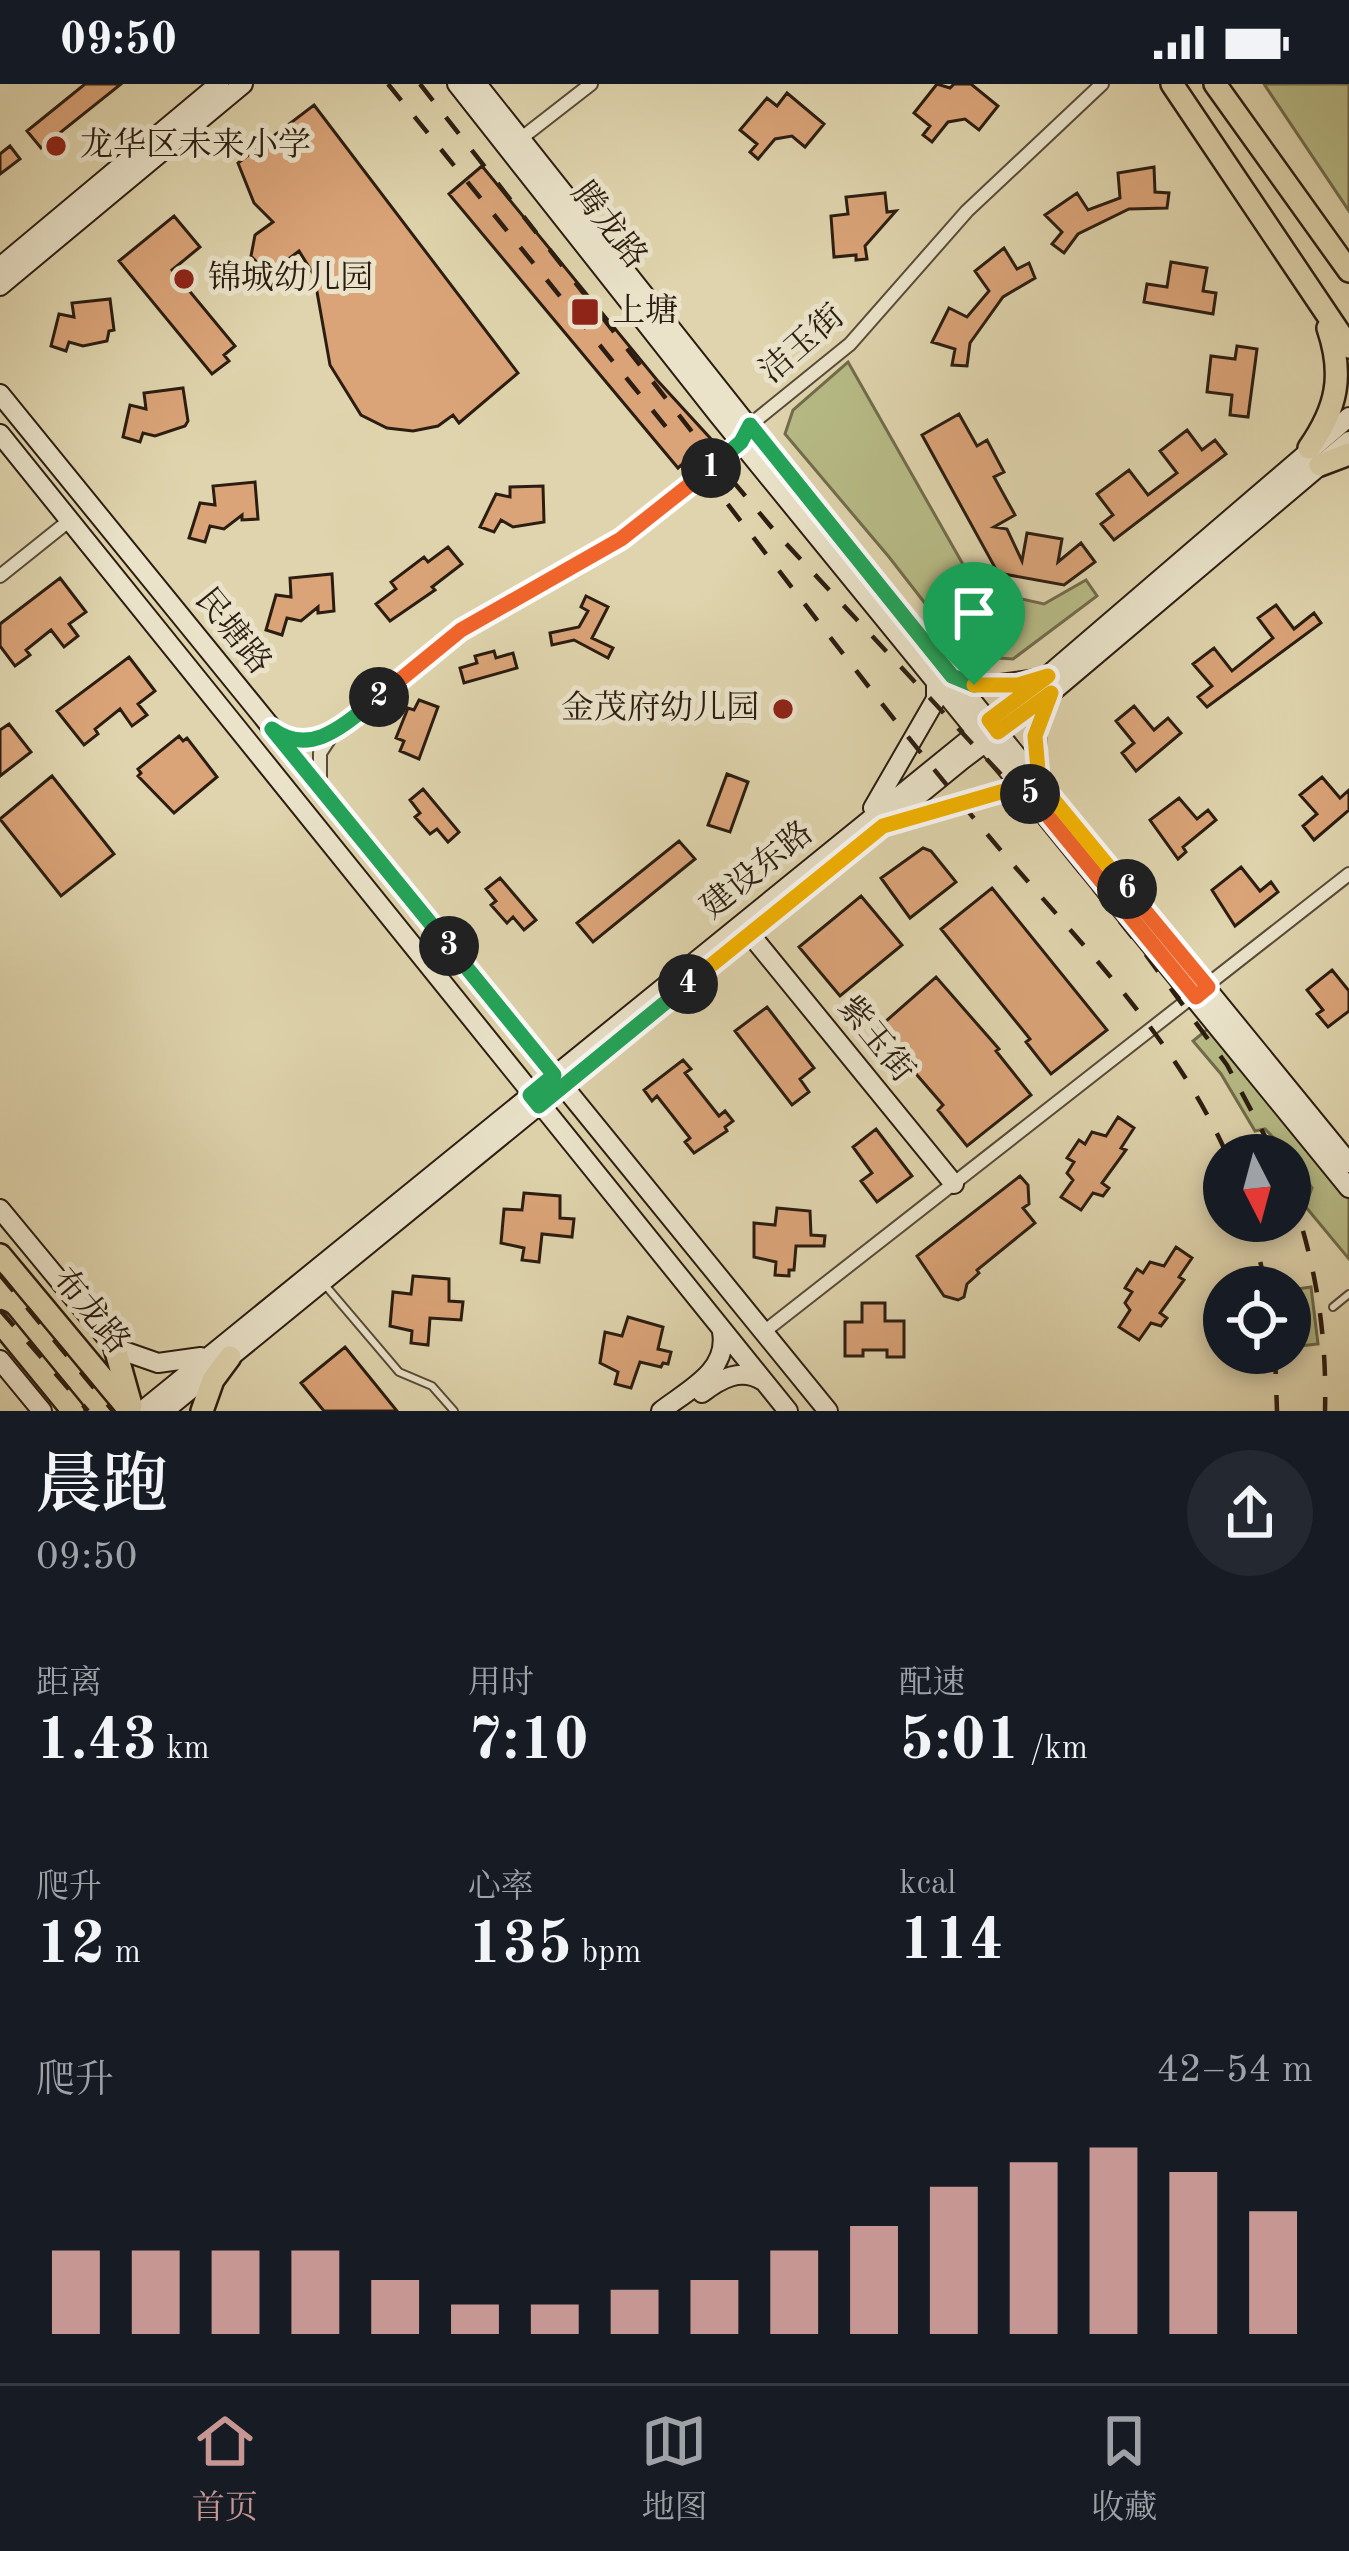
<!DOCTYPE html>
<html lang="zh">
<head>
<meta charset="utf-8">
<style>
  body { margin:0; font-family:"Old Standard TT","Noto Serif SC",serif; background:#242831; color:#f1f3f6; height:100vh; display:flex; flex-direction:column; font-size:45px; white-space:nowrap }
  * { box-sizing:border-box; margin:0 }
  p { font-size:39px; color:#9ea1a6 }
  .icon { flex:none; width:66px; height:66px; fill:none; stroke:currentColor; stroke-width:2; stroke-linecap:round; stroke-linejoin:round }
  .map { position:relative; height:1327px; overflow:hidden }
  .side { display:flex; flex-direction:column; background:#171b24; flex:1 }
  .side>* { flex:none }
  .needle { width:78px; rotate:174deg }
  .tools { position:absolute; left:1203px; top:1050px; display:grid; gap:24px }
  .tools a { display:grid; place-items:center; width:108px; height:108px; border-radius:50%; background:#171b24; box-shadow:0 6px 18px #0003; font-size:60px }
  .pin { position:absolute; display:grid; place-items:center; width:102px; height:102px; color:#fff; margin:-123px -51px; border-radius:50% 50% 50% 0; rotate:-45deg; box-shadow:0 0 12px #0007 }
  .pin .icon { rotate:45deg }
  .km { position:absolute; width:60px; height:60px; margin:-30px; border-radius:50%; background:#222; color:#fff; font-size:33px; line-height:60px; text-align:center }
  .round { display:grid; place-items:center; flex:none; width:126px; height:126px; border-radius:63px; background:#242831 }
  .head { display:flex; align-items:center; justify-content:space-between; height:204px; padding:0 36px }
  h1 { font-size:66px; font-weight:600; line-height:90px }
  .figures { display:grid; grid-template-columns:repeat(3,1fr); gap:18px; height:204px; padding:12px 36px }
  .figures div { display:grid; align-content:center }
  .figures b { font-size:60px; font-weight:600 }
  .figures small { font-size:33px; font-weight:400 }
  .figures p { font-size:33px }
  .chart { height:336px; padding:24px 36px }
  .chart p { display:flex; justify-content:space-between }
  .chart svg { width:100%; height:216px; margin-top:12px; stroke:#c59692; stroke-width:6 }
  .status { display:flex; justify-content:space-between; align-items:center; height:84px; padding:0 60px; background:#171b24; direction:ltr }
  .status svg { height:33px; fill:currentColor }
  .tab-bar { display:flex; justify-content:space-around; align-items:center; height:168px; border-top:3px solid #363941; background:#171b24; font-size:33px; color:#9ea1a6 }
  .tab-bar a { display:grid; justify-items:center; gap:6px }
  .tab-bar .active { color:#c59692 }
  .map>svg:first-child { display:block }
</style>
</head>
<body>
<div class="status"><b>09:50</b><svg viewBox="0 0 49 12"><path d="M0 12V9h3v3zM5 12V6h3v6zM10 12V3h3v9zM15 12V0h3v12zM26 1h20v11H26zM47 4h2v5h-2z"/></svg></div>
<div class="map">
<svg width="1349" height="1327" viewBox="0 0 1349 1327">
  <rect width="100%" height="100%" fill="#dfd4ad"/>
  <filter id="stains"><feTurbulence type="fractalNoise" baseFrequency=".00167" numOctaves="4"/><feColorMatrix values="0 0 0 0 .2 0 0 0 0 .09 0 0 0 0 .02 0 0 0 .5 -.17"/></filter>
  <radialGradient id="worn" r=".72"><stop offset=".6" stop-color="#630" stop-opacity="0"/><stop offset="1" stop-color="#630" stop-opacity=".3"/></radialGradient>
  <!-- green -->
  <path fill="#b7bb86" stroke="#716c4c" stroke-width="3" d="M1264,0H1349V127Z
    M848,278L977,505L1044,520L1086,496L1097,512L1013,575L966,572L889,473L785,350L793,326Z
    M1210,943L1349,1115V1175L1305,1122L1312,1104L1290,1071L1265,1045L1255,1047L1221,990L1193,957Z
    M1311,1203L1318,1260L1290,1263V1206Z"/>
  <!-- building -->
  <path fill="#daa378" stroke="#2b1d11" stroke-width="3" d="M85,0H121L41,64L27,47Z
    M937,0L950,4L954,0H971L998,22L979,46L965,35L948,38L932,58L923,51L930,42L914,29Z
    M787,9L824,40L805,63L792,52L775,55L758,75L750,68L757,60L740,46L767,14L777,22Z
    M314,21L518,289L459,339L453,331L438,342L413,347L387,344L361,331L330,281L314,191L299,167L274,186H264L251,172L255,151L273,138L254,119L238,79Z
    M10,62L20,75L0,90V70Z
    M482,82L657,296L711,355L678,384L449,110Z
    M1154,83L1155,108L1169,109L1167,124L1129,125L1078,150L1064,169L1052,160L1062,148L1045,131L1077,109L1088,126L1120,114L1118,89Z
    M885,109L887,128L896,127L865,162L867,175L856,176V171L834,173L831,132L848,130L846,113Z
    M174,132L200,163L172,186L235,262L224,271L229,277L212,290L119,177Z
    M1004,164L1017,185L1029,179L1035,194L1003,213L970,259L967,282L952,281L955,265L932,258L949,224L967,233L989,207L975,187Z
    M1171,178L1207,184L1203,207L1216,209L1213,230L1144,218L1147,200L1167,203Z
    M110,215L114,246L109,247L107,257L83,262L69,258L66,267L51,262L59,230L74,233L72,219Z
    M1237,262L1257,265L1248,333L1230,331L1232,311L1207,308L1211,272L1235,275Z
    M183,304L188,337L185,342L155,352L143,349L140,358L123,353L130,321L146,325L144,309Z
    M959,330L977,362L987,356L1004,388L994,393L1015,431L994,443L1007,445L1022,477L1027,449L1062,455L1058,478L1081,459L1095,478L1064,501L998,489L922,351Z
    M1187,346L1202,366L1215,356L1226,370L1114,456L1101,440L1113,431L1097,410L1129,386L1148,411L1177,389L1160,367Z
    M255,398L258,435L242,436V431L224,445L210,442L205,458L189,454L200,419L215,421L213,402Z
    M543,402L544,438L513,443L501,436L494,448L480,443L496,410L510,413V403Z
    M448,463L462,480L432,503L435,506L390,537L376,520L396,505L391,498L424,473L428,478Z
    M332,490L334,527L318,529V523L301,537L287,534L282,551L266,546L276,511L291,513L290,494Z
    M60,494L86,528L69,540L78,552L64,563L51,546L26,566L30,571L15,582L0,562V540Z
    M586,512L608,523L592,554L613,564L608,574L574,556L552,561L550,549L579,543L588,527L581,523Z
    M1276,521L1294,545L1314,529L1321,539L1207,623L1198,613L1212,602L1193,580L1214,564L1232,587L1273,554L1258,534Z
    M494,567L496,574L513,569L517,584L464,599L460,584L477,579L475,572Z
    M129,573L155,607L138,620L147,631L132,642L120,625L95,645L98,650L84,661L57,627Z
    M419,616L438,623L419,675L400,667L404,657L396,654L408,624L414,626Z
    M1134,622L1154,646L1168,634L1181,649L1136,687L1122,669L1134,659L1116,637Z
    M9,640L31,668L0,692V646Z
    M179,652L183,657L187,654L217,693L174,729L138,692L141,689L138,685Z
    M727,690L748,698L730,748L708,741Z
    M52,692L114,770L61,812L0,735Z
    M1322,693L1340,714L1349,706V726L1314,756L1303,742L1317,730L1300,711Z
    M423,705L459,748L448,758L437,745L430,750L415,733L420,729L410,716Z
    M1179,714L1197,735L1208,726L1216,736L1183,763L1186,768L1178,775L1150,736Z
    M679,757L695,775L593,858L577,839Z
    M923,764L931,767L956,798L910,834L881,794Z
    M1241,783L1260,807L1271,798L1278,808L1235,842L1212,806Z
    M500,794L536,836L524,846L513,833L507,839L491,821L496,817L486,805Z
    M992,804L1107,946L1051,990L1026,958L1030,955L941,845Z
    M861,812L902,861L840,912L799,863Z
    M1332,886L1349,907V927L1328,943L1317,930L1323,926L1307,906Z
    M936,893L999,965L996,967L1031,1011L967,1062L938,1026L943,1021L877,945Z
    M767,923L814,984L800,995L809,1008L792,1021L735,947Z
    M683,976L691,985L685,989L719,1032L725,1027L733,1037L725,1043L727,1047L694,1069L685,1058L690,1054L657,1012L652,1017L644,1006Z
    M1118,1033L1134,1044L1121,1064L1126,1066L1102,1099L1109,1104L1103,1112L1093,1109L1081,1126L1061,1113L1073,1096L1067,1089L1074,1078L1067,1074L1079,1056L1085,1060L1092,1048L1106,1052Z
    M876,1045L912,1092L877,1118L861,1097L872,1089L853,1063Z
    M1020,1092L1028,1101L1029,1120L1023,1124L1035,1139L977,1186L979,1189L967,1200L964,1213L958,1216L944,1212L917,1172Z
    M524,1109L560,1112V1134L574,1135L572,1153L542,1150L539,1178L522,1176L524,1164L501,1159L504,1125L522,1126Z
    M777,1124L810,1127L811,1151L825,1152L824,1162H796L794,1186H789V1192L775,1191L776,1178L754,1173V1139L775,1141Z
    M1176,1163L1192,1174L1179,1193L1184,1196L1160,1229L1167,1234L1161,1242L1151,1239L1139,1256L1119,1243L1130,1226L1125,1219L1132,1208L1125,1204L1137,1185L1143,1189L1150,1178L1164,1182Z
    M413,1192L449,1195V1217L463,1218L461,1236L430,1234L428,1261L411,1259L412,1247L390,1242L393,1208L411,1210Z
    M862,1219H885V1237H904V1273H887V1266H863V1272H845V1238H862Z
    M628,1233L663,1243L658,1265L671,1268L668,1280L663,1279L661,1283L640,1278L631,1304L615,1300L618,1288L600,1279L605,1248L622,1252Z
    M345,1263L397,1327H324L301,1299Z"/>
  <g fill="none" stroke-linecap="round" stroke-linejoin="round">
    <!-- lane casing -->
    <g stroke="#584b38" stroke-width="10">
      <path id="lane" d="M325,1201L399,1288L432,1302L454,1327
        M1333,1223L1349,1210"/>
    </g>
    <!-- street casing -->
    <g stroke="#584b38" stroke-width="16">
      <path id="street" d="M519,56L591,0
        M0,492L70,436
        M283,653L311,656L333,649
        M320,698V669L334,648L480,533L638,444L741,358L750,341L850,260L967,127L1102,0
        M765,1247L1349,790"/>
    </g>
    <!-- secondary casing -->
    <g stroke="#2b1d11" stroke-width="22">
      <path id="secondary" d="M457,0L719,332L1349,1104
        M477,0L769,368L1349,1079
        M0,183L219,0
        M0,202L243,0
        M0,310L828,1327
        M0,350L788,1327
        M953,593L986,602L1037,595
        M1038,693L1036,646L1051,610
        M873,724L936,615V596
        M894,739L1011,705L1029,709
        M750,850L954,1100
        M0,1125L115,1264L158,1279L201,1273
        M0,1276L42,1327
        M702,1309C720,1295 741,1283 763,1297
        M142,1327L1047,592L1349,333
        M164,1327L962,676L1051,609L1349,357
        M661,1327C688,1306 729,1287 722,1248"/>
    </g>
    <!-- primary casing -->
    <g stroke="#2b1d11" stroke-width="26">
      <path id="primary" d="M1172,0L1349,263
        M1215,0L1349,187
        M1309,364C1337,324 1344,291 1328,244
        M1320,381L1349,370
        M0,1171L130,1327
        M0,1238L73,1327
        M115,1264L131,1321
        M202,1327L213,1296L230,1273"/>
    </g>
    <!-- lane -->
    <use href="#lane" stroke="#eae3ca" stroke-width="6"/>
    <!-- street -->
    <use href="#street" stroke="#eae3ca" stroke-width="12"/>
    <!-- secondary -->
    <use href="#secondary" stroke="#eae3ca" stroke-width="18"/>
    <!-- primary -->
    <use href="#primary" stroke="#dfd4ad" stroke-width="21"/>
    <!-- rail -->
    <path stroke="#2b1d11" stroke-width="4.5" stroke-dasharray="21 21" stroke-linecap="butt" d="M388,0L675,354
      M420,0L700,358L778,451L1008,698L1141,864L1227,981L1275,1071
      M702,387C793,504 882,623 977,738C1064,844 1171,944 1227,1071
      M1290,1107C1316,1178 1327,1252 1325,1327
      M1251,1137L1266,1203
      M0,1191L113,1327
      M0,1226L88,1327
      M1275,1269L1277,1327"/>
  </g>
  <g fill="none" stroke-linecap="round" stroke-linejoin="round">
    <!-- split-1 casing -->
    <g stroke="#fff" stroke-width="24">
      <path id="split-1" d="M711,384L741,358L750,341L952,592L974,601"/>
    </g>
    <!-- split-2 casing -->
    <g stroke="#fff" stroke-width="24">
      <path id="split-2" d="M379,613L461,546L621,455L711,384"/>
    </g>
    <!-- split-3 casing -->
    <g stroke="#fff" stroke-width="24">
      <path id="split-3" d="M379,613C347,638 312,675 272,645L449,862"/>
    </g>
    <!-- split-4 casing -->
    <g stroke="#fff" stroke-width="24">
      <path id="split-4" d="M449,862L554,991L530,1011L539,1022L688,900"/>
    </g>
    <!-- split-5 casing -->
    <g stroke="#fff" stroke-width="24">
      <path id="split-5" d="M688,900L883,742L1011,705L1030,710"/>
    </g>
    <!-- split-6 casing -->
    <g stroke="#fff" stroke-width="24">
      <path id="split-6" d="M1030,710L1196,913L1208,903L1127,805"/>
    </g>
    <!-- split-7 casing -->
    <g stroke="#fff" stroke-width="24">
      <path id="split-7" d="M974,601H1018L1048,592L989,636L998,648L1051,609L1035,652L1039,698L1127,805"/>
    </g>
    <!-- split-1 -->
    <use href="#split-1" stroke="#22a559" stroke-width="15"/>
    <!-- split-2 -->
    <use href="#split-2" stroke="#f0652b" stroke-width="15"/>
    <!-- split-3 -->
    <use href="#split-3" stroke="#22a559" stroke-width="15"/>
    <!-- split-4 -->
    <use href="#split-4" stroke="#22a559" stroke-width="15"/>
    <!-- split-5 -->
    <use href="#split-5" stroke="#f5b400" stroke-width="15"/>
    <!-- split-6 -->
    <use href="#split-6" stroke="#f0652b" stroke-width="15"/>
    <!-- split-7 -->
    <use href="#split-7" stroke="#f5b400" stroke-width="15"/>
  </g>
  <!-- markers -->
  <g fill="#8f2418" stroke="#eae3ca" stroke-width="4.5">
    <circle cx="56" cy="62" r="12"/>
    <circle cx="184" cy="195" r="12"/>
    <rect x="570" y="213" width="30" height="30" rx="6"/>
    <circle cx="783" cy="625" r="12"/>
  </g>
  <g text-anchor="middle" dominant-baseline="central" stroke-width="10" stroke-linejoin="round" paint-order="stroke">
    <!-- poi labels -->
    <g font-size="33" fill="#2b1d11" stroke="#eae3ca" text-anchor="start">
      <text x="80" y="62">龙华区未来小学</text>
      <text x="208" y="195">锦城幼儿园</text>
      <text x="612" y="228">上塘</text>
      <text x="759" y="625" text-anchor="end">金茂府幼儿园</text>
    </g>
    <!-- street labels -->
    <g font-size="33" fill="#2b1d11" stroke="#eae3ca">
      <text transform="translate(608 142) rotate(52)">腾龙路</text>
      <text transform="translate(803 261) rotate(-41)">洁玉街</text>
      <text transform="translate(232 548) rotate(51)">民塘路</text>
      <text transform="translate(758 787) rotate(-39)">建设东路</text>
      <text transform="translate(875 956) rotate(51)">紫玉街</text>
      <text transform="translate(90 1228) rotate(50)">布龙路</text>
    </g>
  </g>
  <rect width="100%" height="100%" filter="url(#stains)"/>
  <rect width="100%" height="100%" fill="url(#worn)"/>
</svg>
<div class="tools">
<a><svg class="needle" viewBox="-14 -14 28 28"><path d="M0-13l5 13h-10z" fill="#e53935"/><path d="M0 13l5-13h-10z" fill="#9ea1a6"/></svg></a>
<a><svg class="icon" aria-label="locate" viewBox="0 0 24 24"><circle cx="12" cy="12" r="6"/><path d="M12 2v4M12 18v4M2 12h4M18 12h4"/></svg></a>
</div>
<div class="pin" style="left:974px;top:601px;background:#1e9e55"><svg class="icon" aria-label="arrive" viewBox="0 0 24 24"><path d="M6 21V4h12l-3 4 3 4H6"/></svg></div>
<b class="km" style="left:711px;top:384px">1</b>
<b class="km" style="left:379px;top:613px">2</b>
<b class="km" style="left:449px;top:862px">3</b>
<b class="km" style="left:688px;top:900px">4</b>
<b class="km" style="left:1030px;top:710px">5</b>
<b class="km" style="left:1127px;top:805px">6</b>
</div>
<section class="side">
<div class="head"><div><h1>晨跑</h1><p>09:50</p></div><a class="round"><svg class="icon" aria-label="share" viewBox="0 0 24 24"><path d="M12 15V3M7 8l5-5 5 5M5 13v7h14v-7"/></svg></a></div>
<div class="figures">
<div><p>距离</p><b>1.43<small> km</small></b></div>
<div><p>用时</p><b>7:10</b></div>
<div><p>配速</p><b>5:01<small> /km</small></b></div>
</div>
<div class="figures">
<div><p>爬升</p><b>12<small> m</small></b></div>
<div><p>心率</p><b>135<small> bpm</small></b></div>
<div><p>kcal</p><b>114</b></div>
</div>
<div class="chart"><p><span>爬升</span>42–54 m</p>
<svg viewBox="0 0 160 44" preserveAspectRatio="none"><path d="M5 44V27M15 44V27M25 44V27M35 44V27M45 44V33M55 44V38M65 44V38M75 44V35M85 44V33M95 44V27M105 44V22M115 44V14M125 44V9M135 44V6M145 44V11M155 44V19"/></svg>
</div>
</section>
<nav class="tab-bar">
<a class="active"><svg class="icon" aria-label="home" viewBox="0 0 24 24"><path d="M3 11l9-7 9 7M6 9v11h12V9"/></svg>首页</a>
<a><svg class="icon" aria-label="map" viewBox="0 0 24 24"><path d="M3 6l6-2 6 2 6-2v14l-6 2-6-2-6 2zM9 4v14M15 6v14"/></svg>地图</a>
<a><svg class="icon" aria-label="saved" viewBox="0 0 24 24"><path d="M7 4h10v16l-5-4-5 4z"/></svg>收藏</a>
</nav>
</body>
</html>
